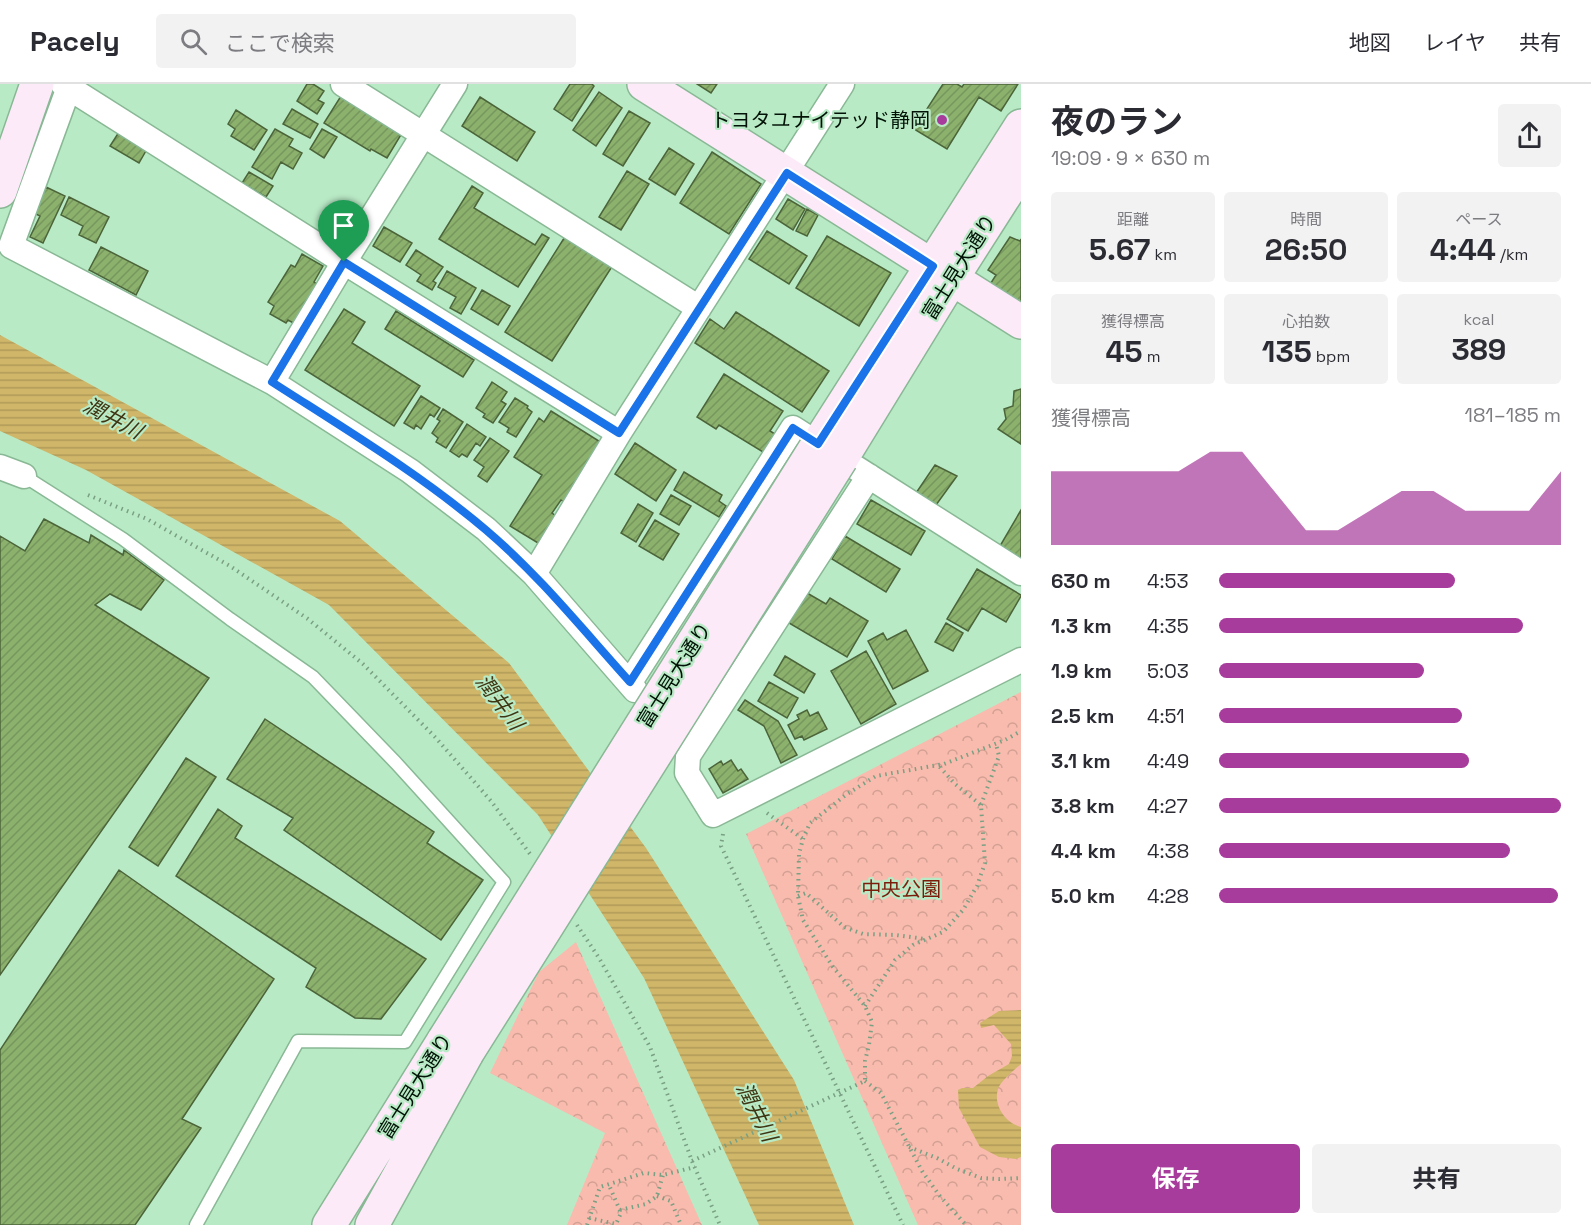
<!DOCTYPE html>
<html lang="ja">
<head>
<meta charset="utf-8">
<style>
  body { margin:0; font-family:"Space Grotesk","Noto Sans JP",sans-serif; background:#f2f2f3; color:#2b2b33; height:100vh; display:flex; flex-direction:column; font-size:22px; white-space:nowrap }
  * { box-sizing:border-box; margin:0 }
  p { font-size:20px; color:#7c7c81 }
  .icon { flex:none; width:33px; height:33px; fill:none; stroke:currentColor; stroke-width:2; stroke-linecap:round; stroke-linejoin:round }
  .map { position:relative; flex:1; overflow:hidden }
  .panel { display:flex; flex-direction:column; background:#fff; width:570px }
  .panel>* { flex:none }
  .pin { position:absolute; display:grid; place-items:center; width:51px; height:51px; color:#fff; margin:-62px -26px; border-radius:50% 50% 50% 0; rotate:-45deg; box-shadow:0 0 6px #0007 }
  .pin .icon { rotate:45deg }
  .round { display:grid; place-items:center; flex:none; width:63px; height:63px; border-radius:6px; background:#f2f2f3 }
  .headline { display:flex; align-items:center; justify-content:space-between; height:102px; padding:0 30px }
  h1 { font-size:33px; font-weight:700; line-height:45px }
  .stats { display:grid; grid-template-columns:repeat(3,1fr); gap:9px; height:102px; padding:6px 30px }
  .stats div { display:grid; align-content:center; border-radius:6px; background:#f2f2f3; text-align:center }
  .stats b { font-size:30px; font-weight:700 }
  .stats small { font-size:16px; font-weight:400 }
  .stats p { font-size:16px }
  .chart { height:168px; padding:12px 30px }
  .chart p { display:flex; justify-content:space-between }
  .chart svg { width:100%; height:108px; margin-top:6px; fill:#a83c9c; opacity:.7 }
  .primary-button { display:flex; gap:12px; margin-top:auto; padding:12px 30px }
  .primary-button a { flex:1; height:69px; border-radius:6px; background:#a83c9c; color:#fff; font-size:24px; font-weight:700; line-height:69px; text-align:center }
  .primary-button a+a { background:#f2f2f3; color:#2b2b33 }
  ul { padding:0 30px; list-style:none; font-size:20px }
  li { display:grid; grid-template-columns:96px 72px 1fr; align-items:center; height:45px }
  li i { height:15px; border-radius:8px; background:#a83c9c }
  header { display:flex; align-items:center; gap:36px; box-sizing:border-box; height:84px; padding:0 30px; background:#fff; border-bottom:2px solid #e1e1e2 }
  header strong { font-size:28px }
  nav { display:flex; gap:33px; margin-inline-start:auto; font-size:21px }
  .search { width:420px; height:54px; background:#f2f2f3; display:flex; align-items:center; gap:15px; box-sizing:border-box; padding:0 21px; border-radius:6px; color:#7c7c81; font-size:22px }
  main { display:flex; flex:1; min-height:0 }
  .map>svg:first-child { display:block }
</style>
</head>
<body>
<header>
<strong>Pacely</strong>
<div class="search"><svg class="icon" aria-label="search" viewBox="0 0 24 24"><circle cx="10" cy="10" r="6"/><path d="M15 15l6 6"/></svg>ここで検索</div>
<nav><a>地図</a><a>レイヤ</a><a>共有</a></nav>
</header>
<main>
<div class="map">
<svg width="1021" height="1141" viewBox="0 0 1021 1141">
  <defs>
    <pattern id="park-crowns" width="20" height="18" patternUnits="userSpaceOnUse" patternTransform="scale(1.5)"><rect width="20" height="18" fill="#f8bbad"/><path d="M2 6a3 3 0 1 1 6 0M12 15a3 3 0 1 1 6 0" fill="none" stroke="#d3a093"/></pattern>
    <pattern id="water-rules" width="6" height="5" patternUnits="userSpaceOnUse" patternTransform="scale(1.5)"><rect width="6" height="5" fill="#cfb668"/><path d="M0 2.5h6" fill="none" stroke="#b09b59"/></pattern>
    <pattern id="building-hatch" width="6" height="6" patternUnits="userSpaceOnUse" patternTransform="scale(1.5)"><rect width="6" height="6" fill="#8bb16d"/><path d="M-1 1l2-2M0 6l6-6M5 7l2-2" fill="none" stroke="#76975d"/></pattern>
  </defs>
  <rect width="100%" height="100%" fill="#b9eac6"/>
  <!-- park -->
  <path fill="url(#park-crowns)" d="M1021,608V1141H918L746,750Z
    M576,858L702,1141H567L605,1049L490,989L539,888Z"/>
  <!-- water -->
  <path fill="url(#water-rules)" d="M0,251L340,437L509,579L646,764L794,996L854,1141H759L644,894L538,731L329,521L86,386L0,347Z
    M1021,926V980C1015,985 1000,998 998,1005C993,1021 1005,1039 1021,1043V1073L1016,1075L999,1073L980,1063L959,1024L958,1006L962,1004H973L988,992L1009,980L1012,972L1011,960L994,941L981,944L980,939L999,927Z"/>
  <!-- building -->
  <path fill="url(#building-hatch)" stroke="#4c6439" stroke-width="1.5" d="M307,0H313L324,7L318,16L324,19L317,30L297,17Z
    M570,0H592L594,2L572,37L554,25Z
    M697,0H717L711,9Z
    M943,0H957L962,3L964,0H1018L1001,27L979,13L947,65L914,45Z
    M599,8L622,24L596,62L573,46Z
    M341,12L402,49L387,74L371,65L370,67L324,39Z
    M480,13L535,48L517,77L462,42Z
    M292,25L318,40L310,54L283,40Z
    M236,26L267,46L254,66L231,52L235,45L228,40Z
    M629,27L650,39L623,82L603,70Z
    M275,45L293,55L289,62L302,69L293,85L281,78L272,95L252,83Z
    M322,45L337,53L324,74L310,65Z
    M119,48L147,65L139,79L110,62Z
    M669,64L694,80L675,111L649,95Z
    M712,68L761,100L729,150L680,119Z
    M627,87L649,100L621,146L599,133Z
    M249,88L273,102L266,113L242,99Z
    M472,102L483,109L474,124L535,161L542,150L549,154L518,203L439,155Z
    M46,103L65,112L43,159L30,153L40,132L34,129Z
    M69,113L109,133L96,159L79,151L83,142L61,131Z
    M788,115L805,125L793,146L776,135Z
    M807,125L818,131L807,152L796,147Z
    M384,143L412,159L400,178L373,162Z
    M767,147L807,172L789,200L749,175Z
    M566,151L613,181L552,277L505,248Z
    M827,152L891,189L859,242L796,204Z
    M1010,153L1020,157L1021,155V219L989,202L996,191L988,186Z
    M101,163L148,187L136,211L89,186Z
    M416,166L443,183L433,197L436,199L432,206L417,197L421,191L406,181Z
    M302,170L323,182L314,198L320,202L297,241L288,236L286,239L270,230L274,222L268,218L291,181L295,183Z
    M447,187L476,204L461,230L450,224L456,213L438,203Z
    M482,206L510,222L498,241L471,225Z
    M344,225L365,238L352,259L420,302L394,342L305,286Z
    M396,227L474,276L463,293L385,245Z
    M736,228L829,287L802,328L695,259L710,235L724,245Z
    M724,290L783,327L770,347L775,350L763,368L719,341L716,345L697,333Z
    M492,298L507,308L501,317L506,320L493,339L483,333L485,330L476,324Z
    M1021,305V360L998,345L1006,335L1004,325L1013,322L1014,307Z
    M421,312L440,324L434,333L430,330L421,345L416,341L414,345L404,339Z
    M515,314L528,322L527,324L532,328L516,353L507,348L509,344L499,338Z
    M443,325L463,338L446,364L436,358L438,354L432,349L440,337L437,335Z
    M551,327L602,359L564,418L561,416L552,429L556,432L538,459L510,442L542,391L514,373L539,334L544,338Z
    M467,340L486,353L480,362L476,359L467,373L462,370L459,373L450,367Z
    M490,354L509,367L487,398L478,392L484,383L474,376Z
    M635,359L676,386L656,417L615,390Z
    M935,381L957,392L936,421L916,409Z
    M684,388L722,411L719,417L726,422L719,433L674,406Z
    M671,411L691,422L679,441L660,430Z
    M871,416L925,447L911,471L857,440Z
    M638,420L653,429L636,458L621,449Z
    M1021,426V474L1000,462Z
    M44,435L89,459L91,451L123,471L124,466L164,496L141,526L110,510L95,521L209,594L0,891V452L25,467Z
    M655,436L679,450L663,476L639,462Z
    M845,452L900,485L886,508L832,475Z
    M977,485L1021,511V512L1006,538L982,524L968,547L947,535Z
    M807,509L826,520L830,514L868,537L847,573L789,539Z
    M946,539L963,549L953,567L935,558Z
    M906,546L928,587L893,605L868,557L883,549L887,556Z
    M866,567L896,620L861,640L831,587Z
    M785,572L815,590L804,609L774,591Z
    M769,598L798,614L787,634L758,617Z
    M745,616L778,637L797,671L781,679L764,642L738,626Z
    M807,626L810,632L818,628L827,645L804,656L802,652L795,655L788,641L799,635L797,631Z
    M265,635L434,748L427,759L483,796L441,856L284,746L293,734L227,695Z
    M186,674L216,693L158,782L129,763Z
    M731,676L738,687L741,685L748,695L723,709L709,685L721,677L723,681Z
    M218,725L242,742L235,754L426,875L381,935L355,934L306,903L316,884L176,792Z
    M119,786L274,895L182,1035L201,1044L135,1141H0V966Z"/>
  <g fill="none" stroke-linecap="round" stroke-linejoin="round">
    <!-- lane casing -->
    <g stroke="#89b895" stroke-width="15">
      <path id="lane" d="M24,392L123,455L230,535L313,593L396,679L504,798L405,958L298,957L196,1141"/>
    </g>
    <!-- street casing -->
    <g stroke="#89b895" stroke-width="27">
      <path id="street" d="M63,0L344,178L619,349
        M343,0L699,224
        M69,3L11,162L272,298L410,387L486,445L534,490L635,606
        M272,298L344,178L455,0
        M0,383L24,392
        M856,384L1021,489
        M869,392L688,672L687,689L713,731L1021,576
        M534,490L619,349L842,0
        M630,598L793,344L818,360"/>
    </g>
    <!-- secondary casing -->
    <g stroke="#89b895" stroke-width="36">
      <path id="secondary" d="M644,0L1021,238
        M0,107L37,0
        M818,360L1021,42
        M841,375L952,194L1021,86
        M329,1141L444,956
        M372,1141L467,969"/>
    </g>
    <!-- path -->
    <path stroke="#7aa084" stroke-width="4" stroke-dasharray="1.5 4.5" stroke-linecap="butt" d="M88,411L147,435L230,482L308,535L363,580L436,654L491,717L530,770
      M981,721L999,672L996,660
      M767,729L803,755
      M723,750L721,762L903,1141
      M798,812L806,809L844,843L863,850L896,851L925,855
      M577,841L599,874L650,963L692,1077L720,1141
      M865,922L895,876L913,861L943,848L963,826L977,802L985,779L981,721L955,700L938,681
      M865,997L881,1009L922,1087L939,1111L966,1141
      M909,1063L937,1074L957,1085L981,1094L999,1095L1021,1094
      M692,1077L865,997V977L869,961L872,938L865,922L833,883L803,836L798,812L799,770L803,755L810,739L847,710L876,692L944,680L1005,656L1021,647
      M657,1112L671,1117L681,1141
      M620,1126L646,1120L657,1112L663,1091
      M589,1134L616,1140L621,1129L609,1101
      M587,1141L600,1103L644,1089L663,1091L695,1083"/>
    <!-- lane -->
    <use href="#lane" stroke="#fff" stroke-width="12"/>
    <!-- street -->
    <use href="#street" stroke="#fff" stroke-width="24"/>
    <!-- secondary -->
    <use href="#secondary" stroke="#fdeaf9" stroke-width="33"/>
    <!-- secondary-bridge casing -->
    <g stroke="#89b895" stroke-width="36" stroke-linecap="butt">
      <path id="secondary-bridge" d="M444,956L818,360
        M467,969L841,375"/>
    </g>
    <!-- secondary-bridge -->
    <use href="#secondary-bridge" stroke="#fdeaf9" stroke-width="33"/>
  </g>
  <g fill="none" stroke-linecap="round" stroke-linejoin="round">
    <!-- route casing -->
    <g stroke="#fff" stroke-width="12">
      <path id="route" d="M787,89L933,182L818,360L793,344L630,598C583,546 539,491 486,446C420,390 345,345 272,298L344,178L619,349Z"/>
    </g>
    <!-- route -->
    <use href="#route" stroke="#1a73e8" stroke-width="8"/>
  </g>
  <!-- markers -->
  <circle fill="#a83c9c" stroke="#b9eac6" stroke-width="2" cx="942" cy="36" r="6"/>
  <g text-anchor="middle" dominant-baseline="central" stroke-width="4.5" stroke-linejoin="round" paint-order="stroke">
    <!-- poi labels -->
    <g font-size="20" fill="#021206" stroke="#b9eac6" text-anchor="end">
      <text x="930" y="36">トヨタユナイテッド静岡</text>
    </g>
    <!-- street labels -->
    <g font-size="20" fill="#021206" stroke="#b9eac6">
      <text transform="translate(959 183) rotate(-58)">富士見大通り</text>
      <text transform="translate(674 591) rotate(-58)">富士見大通り</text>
      <text transform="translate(415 1002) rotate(-58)">富士見大通り</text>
    </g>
    <!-- park labels -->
    <g font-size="20" fill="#7c1d0c" stroke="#b9eac6">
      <text x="901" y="805">中央公園</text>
    </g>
    <!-- water labels -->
    <g font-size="21" font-style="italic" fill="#403513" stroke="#b9eac6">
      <text transform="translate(113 334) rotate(28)">潤井川</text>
      <text transform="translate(500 618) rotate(53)">潤井川</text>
      <text transform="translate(757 1028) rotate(63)">潤井川</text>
    </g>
  </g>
</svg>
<div class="pin" style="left:344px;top:178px;background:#1e9e55"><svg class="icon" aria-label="arrive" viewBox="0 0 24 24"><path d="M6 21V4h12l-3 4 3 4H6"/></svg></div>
</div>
<section class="panel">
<div class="headline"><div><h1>夜のラン</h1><p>19:09 · 9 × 630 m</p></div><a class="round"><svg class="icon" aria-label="share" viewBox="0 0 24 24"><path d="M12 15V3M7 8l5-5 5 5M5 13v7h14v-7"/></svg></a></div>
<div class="stats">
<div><p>距離</p><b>5.67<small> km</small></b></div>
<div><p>時間</p><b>26:50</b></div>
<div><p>ペース</p><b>4:44<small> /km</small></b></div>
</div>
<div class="stats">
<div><p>獲得標高</p><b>45<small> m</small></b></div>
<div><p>心拍数</p><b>135<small> bpm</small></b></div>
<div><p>kcal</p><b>389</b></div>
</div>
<div class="chart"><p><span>獲得標高</span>181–185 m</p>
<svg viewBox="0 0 160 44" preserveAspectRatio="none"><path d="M0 44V14L10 14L20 14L30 14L40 14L50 6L60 6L70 22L80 38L90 38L100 30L110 22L120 22L130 30L140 30L150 30L160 14V44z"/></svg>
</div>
<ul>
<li><b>630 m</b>4:53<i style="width:69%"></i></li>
<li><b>1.3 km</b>4:35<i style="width:89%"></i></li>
<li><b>1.9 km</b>5:03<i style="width:60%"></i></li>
<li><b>2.5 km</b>4:51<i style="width:71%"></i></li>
<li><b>3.1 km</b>4:49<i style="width:73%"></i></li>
<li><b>3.8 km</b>4:27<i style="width:100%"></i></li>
<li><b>4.4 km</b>4:38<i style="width:85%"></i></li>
<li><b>5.0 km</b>4:28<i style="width:99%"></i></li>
</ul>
<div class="primary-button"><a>保存</a><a>共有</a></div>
</section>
</main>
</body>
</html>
